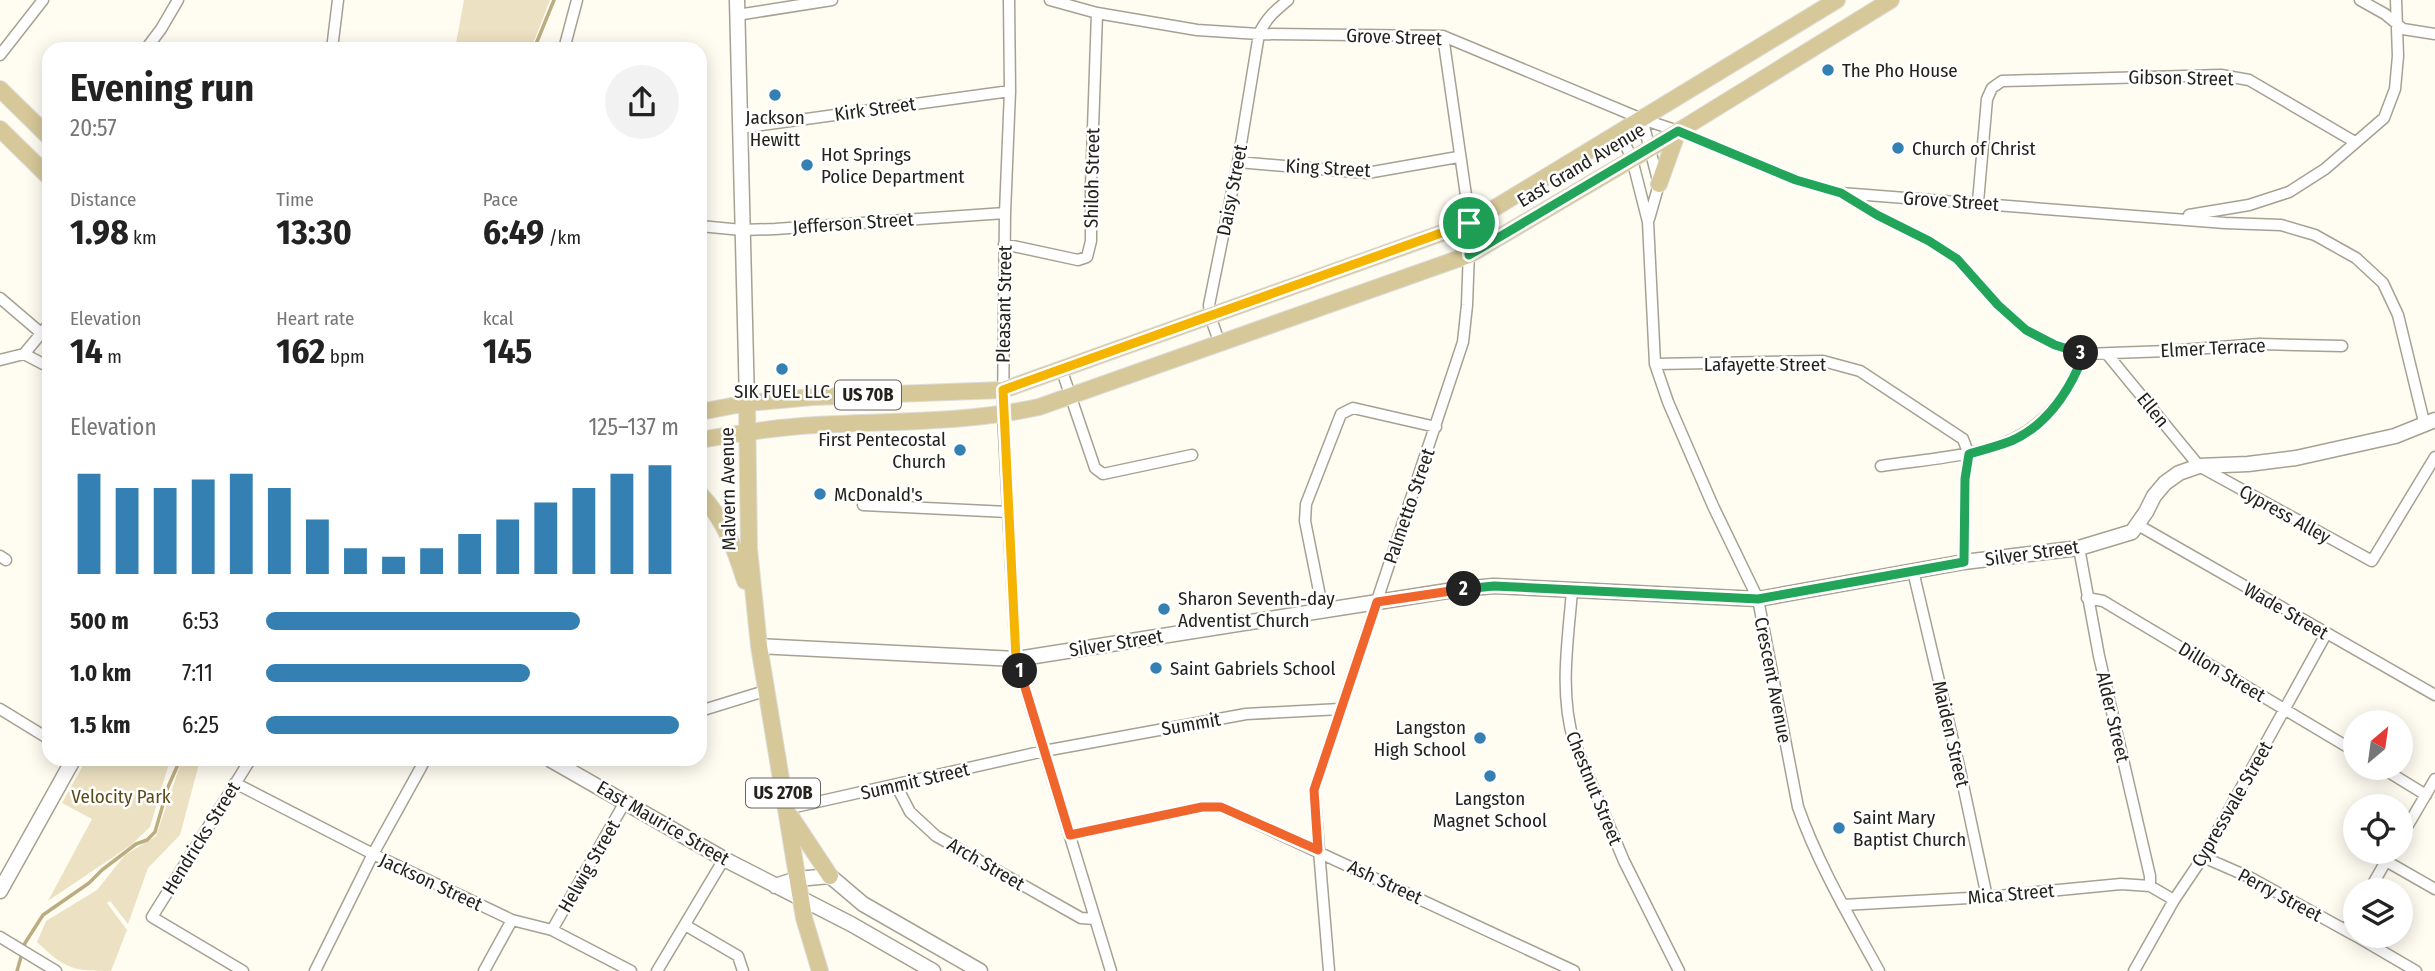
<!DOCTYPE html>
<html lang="en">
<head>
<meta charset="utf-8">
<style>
  body { margin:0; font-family:"Fira Sans Condensed",sans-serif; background:#f2f2f2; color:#222; height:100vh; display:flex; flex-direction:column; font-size:26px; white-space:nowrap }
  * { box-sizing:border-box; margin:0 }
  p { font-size:23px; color:#767676 }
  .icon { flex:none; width:38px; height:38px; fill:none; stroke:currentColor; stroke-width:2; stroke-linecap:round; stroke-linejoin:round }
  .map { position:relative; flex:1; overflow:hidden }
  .side { position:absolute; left:42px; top:42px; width:665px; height:724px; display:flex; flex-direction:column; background:#fff; border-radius:21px; box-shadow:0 4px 18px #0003 }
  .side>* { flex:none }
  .needle { width:46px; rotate:29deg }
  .tools { position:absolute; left:2343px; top:710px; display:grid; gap:14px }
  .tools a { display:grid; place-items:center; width:70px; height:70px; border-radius:50%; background:#fff; box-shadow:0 4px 18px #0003; font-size:35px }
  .pin { position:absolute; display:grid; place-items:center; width:60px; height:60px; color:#fff; margin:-30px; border:4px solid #fff; border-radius:50%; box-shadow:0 2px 7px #0007 }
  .km { position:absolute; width:35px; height:35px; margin:-18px; border-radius:50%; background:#222; color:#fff; font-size:19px; line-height:35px; text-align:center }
  .round { display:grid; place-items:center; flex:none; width:74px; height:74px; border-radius:37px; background:#f2f2f2 }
  .head { display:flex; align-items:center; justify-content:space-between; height:119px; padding:0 28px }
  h1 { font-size:38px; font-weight:700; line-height:52px }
  .stats { display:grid; grid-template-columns:repeat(3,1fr); gap:10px; height:119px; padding:7px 28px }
  .stats div { display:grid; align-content:center }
  .stats b { font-size:35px; font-weight:700 }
  .stats small { font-size:19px; font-weight:400 }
  .stats p { font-size:19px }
  .chart { height:196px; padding:14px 28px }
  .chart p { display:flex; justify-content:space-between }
  .chart svg { width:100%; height:126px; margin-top:7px; stroke:#3480b3; stroke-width:6 }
  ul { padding:0 28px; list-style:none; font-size:23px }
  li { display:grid; grid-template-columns:112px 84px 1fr; align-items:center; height:52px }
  li i { height:18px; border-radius:9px; background:#3480b3 }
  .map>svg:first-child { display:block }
</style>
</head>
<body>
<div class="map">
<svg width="2435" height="971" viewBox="0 0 2435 971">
  <rect width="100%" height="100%" fill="#fffcf2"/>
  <!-- green -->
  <path fill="#ece1c2" d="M464,0H550L531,49H455Z
    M86,760H170L150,827L131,845L48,901L92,819L62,803Z
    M182,760H200L180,835L148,868L128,924L110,901L107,903L127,930L111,971C73,971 65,969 37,942L46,921L97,890L125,855L156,836Z"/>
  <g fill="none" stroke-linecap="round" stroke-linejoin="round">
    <!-- stream -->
    <path stroke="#bcad81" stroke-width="3.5" d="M534,49L554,0
      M17,971L25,943L43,915L89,883L102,870L136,844L147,840L155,832L168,787L180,760"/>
    <!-- street casing -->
    <g stroke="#a7a192" stroke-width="13">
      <path id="street" d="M1009,0L1010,91L1005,213L1003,414L1016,659L1111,971
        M1050,0L1097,13L1197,30L1259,34L1443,36L1642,119L1678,131L1796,180L1841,193L2225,223L2281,225L2315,235L2356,258L2383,283L2398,315L2425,426
        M2360,0L2385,14L2403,29L2435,34
        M737,15L832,0
        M146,49L161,29L178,0
        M332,49L338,0
        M564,49L577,0
        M0,55L43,0
        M1642,119L1659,184L1649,219
        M740,128L1010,91
        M1620,133L1632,159L1648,222L1655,364L1668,402L1713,506L1758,599L1798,807C1818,864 1850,918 1879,971
        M1238,162L1367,173L1458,157
        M1844,195L1877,215L1929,241L1957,259L1998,305L2026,330L2055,345L2084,354L2168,351L2259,344L2342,346
        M1978,202L1987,99L1992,88L2002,81L2221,75L2249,80L2355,142
        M2189,215L2249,205L2289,192L2325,169L2384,118L2395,89L2398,56L2396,0
        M700,226L742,230L775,229L1005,213
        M1004,244L1078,260L1087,257L1091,241V186L1097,13
        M0,298L41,333
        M1220,344L1210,316L1209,305L1238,162L1259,34C1266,18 1275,11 1288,0
        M24,354L49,324
        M2107,354L2199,466L2372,561L2435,457
        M0,360L24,354L49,367
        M1655,364L1823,361L1860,371L1963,439L1969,455L1965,479L1964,562
        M1062,371L1095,468L1103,474L1192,455
        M1881,466C1976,452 2044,457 2084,354
        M863,505L1008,512
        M2138,525L2435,695
        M2079,548L2099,656L2150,876V886
        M0,556L6,560
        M1913,571L1959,766L1987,897
        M1572,591C1568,641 1559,693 1574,742L1624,861L1679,971
        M2087,598L2103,601L2356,752
        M1323,611L1305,521L1306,504L1341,414L1353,408L1436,427
        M0,709L49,739
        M700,711L765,691
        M2382,768L2426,795
        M235,783L373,854L512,920L552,930L631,971
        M896,785L910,812L936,836L1081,918L1095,919
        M786,809L1044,751L1246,714L1340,709
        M1070,835L1202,807H1221L1574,971
        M2401,837L2435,779
        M2203,857L2249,877L2356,936
        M2386,861L2435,889
        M2369,891L2391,852
        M1843,905L1987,897L2121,884L2150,886L2174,900
        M685,925L738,956L743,971
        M552,930L625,802
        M2346,930L2356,913
        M2356,936L2416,971
        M0,937L56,971
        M243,971L152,917L250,760
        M315,971L373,854L425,760
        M484,971L512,920
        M657,971L724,859
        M1329,971L1314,790L1463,342L1467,305L1470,223L1443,36
        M2134,971L2174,900L2203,857L2326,634"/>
    </g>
    <!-- secondary casing -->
    <g stroke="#a7a192" stroke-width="17">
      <path id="secondary" d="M737,0L747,403
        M759,646L1016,659L1460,589L1494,586L1758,599L1964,562L2079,548L2132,532L2146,512L2154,496L2165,483L2179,473L2199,466L2248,464L2296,458L2395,436L2435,420
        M551,760L724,859L851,924L933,971
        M775,886L797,879L830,876L863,904L980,971
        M0,891L73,760"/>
    </g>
    <!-- primary casing -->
    <g stroke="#dcdcdb" stroke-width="18">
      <path id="primary" d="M0,89L49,137
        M0,129L49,177
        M1659,184L1678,131
        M747,403L749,549L759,646L804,918L820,971
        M700,412L747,403L813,397L1003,390L1470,223L1837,0
        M700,440C739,433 777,427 816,425C891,421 965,423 1039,407L1469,255L1651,148L1891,0
        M700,494C724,519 735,548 745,581
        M789,814L830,876"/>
    </g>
    <!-- street -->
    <use href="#street" stroke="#fff" stroke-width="10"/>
    <!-- secondary -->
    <use href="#secondary" stroke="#fff" stroke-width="14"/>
    <!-- primary -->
    <use href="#primary" stroke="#d7c899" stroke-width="16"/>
  </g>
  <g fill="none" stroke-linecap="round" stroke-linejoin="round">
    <!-- split-1 casing -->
    <g stroke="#fff" stroke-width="14">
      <path id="split-1" d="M1020,671L1016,659L1003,390L1469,223"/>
    </g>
    <!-- split-2 casing -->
    <g stroke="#fff" stroke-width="14">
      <path id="split-2" d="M1020,671L1070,835L1202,807H1221L1318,850L1314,790L1377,602L1464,589"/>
    </g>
    <!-- split-3 casing -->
    <g stroke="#fff" stroke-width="14">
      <path id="split-3" d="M1464,589L1494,586L1758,599L1964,562L1965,479L1969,454C1983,450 1998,446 2011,441C2048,425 2070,390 2084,354L2081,353"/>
    </g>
    <!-- split-4 casing -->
    <g stroke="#fff" stroke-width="14">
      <path id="split-4" d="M1469,223V255L1678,131L1796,180L1841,193L1877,215L1929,241L1957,259L1998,305L2026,330L2055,345L2081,353"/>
    </g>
    <!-- split-1 -->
    <use href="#split-1" stroke="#f5b400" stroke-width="9"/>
    <!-- split-2 -->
    <use href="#split-2" stroke="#f0652b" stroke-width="9"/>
    <!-- split-3 -->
    <use href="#split-3" stroke="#22a559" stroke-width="9"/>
    <!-- split-4 -->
    <use href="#split-4" stroke="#22a559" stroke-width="9"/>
  </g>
  <!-- markers -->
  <g fill="#3480b3" stroke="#fff" stroke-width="2.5">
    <circle cx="1828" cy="70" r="7"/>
    <circle cx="775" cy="95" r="7"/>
    <circle cx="1898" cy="148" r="7"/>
    <circle cx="807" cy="165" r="7"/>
    <circle cx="782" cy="369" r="7"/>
    <circle cx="960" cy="450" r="7"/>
    <circle cx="820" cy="494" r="7"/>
    <circle cx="1164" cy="609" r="7"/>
    <circle cx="1156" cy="668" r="7"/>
    <circle cx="1480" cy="738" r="7"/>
    <circle cx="1490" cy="776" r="7"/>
    <circle cx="1839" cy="828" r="7"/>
  </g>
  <g text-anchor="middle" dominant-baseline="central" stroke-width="5" stroke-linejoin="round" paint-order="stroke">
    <!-- shield labels -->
    <g fill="#fff" stroke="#666460" stroke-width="2">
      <rect x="835" y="380.5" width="66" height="29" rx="5"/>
      <rect x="746" y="778.5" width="74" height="29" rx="5"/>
    </g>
    <g font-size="18" font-weight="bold" fill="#24221c">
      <text x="868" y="395">US 70B</text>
      <text x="783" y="793">US 270B</text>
    </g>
    <!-- street labels -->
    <g font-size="19" fill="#24221c" stroke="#fff">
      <text transform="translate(1394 37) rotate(2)">Grove Street</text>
      <text transform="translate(2181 78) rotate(1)">Gibson Street</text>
      <text transform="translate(875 109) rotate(-8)">Kirk Street</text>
      <text transform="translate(1581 165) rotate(-31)">East Grand Avenue</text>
      <text transform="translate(1328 168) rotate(3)">King Street</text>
      <text transform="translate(1092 178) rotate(-89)">Shiloh Street</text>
      <text transform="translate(1232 190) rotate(-79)">Daisy Street</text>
      <text transform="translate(1951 201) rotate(4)">Grove Street</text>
      <text transform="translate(853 223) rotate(-4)">Jefferson Street</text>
      <text transform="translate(1004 304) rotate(-89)">Pleasant Street</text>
      <text transform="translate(2213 348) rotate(-3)">Elmer Terrace</text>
      <text x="1765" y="364">Lafayette Street</text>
      <text transform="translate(2153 410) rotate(51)">Ellen</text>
      <text transform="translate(728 489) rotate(-91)">Malvern Avenue</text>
      <text transform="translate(1409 506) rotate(-71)">Palmetto Street</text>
      <text transform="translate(2285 514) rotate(29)">Cypress Alley</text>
      <text transform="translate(2032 553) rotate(-8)">Silver Street</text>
      <text transform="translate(2286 611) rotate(30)">Wade Street</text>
      <text transform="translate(1116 643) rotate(-9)">Silver Street</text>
      <text transform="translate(2222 672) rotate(31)">Dillon Street</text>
      <text transform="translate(1773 680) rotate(79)">Crescent Avenue</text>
      <text transform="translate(2113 717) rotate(77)">Alder Street</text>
      <text transform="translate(1191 724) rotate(-10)">Summit</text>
      <text transform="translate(1951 734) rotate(77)">Maiden Street</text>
      <text transform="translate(915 781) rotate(-13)">Summit Street</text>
      <text transform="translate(1594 788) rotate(68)">Chestnut Street</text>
      <text transform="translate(2232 804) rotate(-60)">Cypressvale Street</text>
      <text transform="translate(663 823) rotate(30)">East Maurice Street</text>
      <text transform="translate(201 838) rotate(-58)">Hendricks Street</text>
      <text transform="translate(986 864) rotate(30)">Arch Street</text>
      <text transform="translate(589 866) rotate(-60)">Helwig Street</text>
      <text transform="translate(431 882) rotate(25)">Jackson Street</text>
      <text transform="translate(1385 882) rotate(25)">Ash Street</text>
      <text transform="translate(2011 894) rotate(-5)">Mica Street</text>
      <text transform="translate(2280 895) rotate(28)">Perry Street</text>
    </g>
    <!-- poi labels -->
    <g font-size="19" fill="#24221c" stroke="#fff" text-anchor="start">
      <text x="1842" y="70">The Pho House</text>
      <text x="775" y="117" text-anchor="middle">Jackson<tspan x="775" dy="22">Hewitt</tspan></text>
      <text x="1912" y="148">Church of Christ</text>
      <text x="821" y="154">Hot Springs<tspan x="821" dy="22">Police Department</tspan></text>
      <text x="782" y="391" text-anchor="middle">SIK FUEL LLC</text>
      <text x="946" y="439" text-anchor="end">First Pentecostal<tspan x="946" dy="22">Church</tspan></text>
      <text x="834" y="494">McDonald's</text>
      <text x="1178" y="598">Sharon Seventh-day<tspan x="1178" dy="22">Adventist Church</tspan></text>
      <text x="1170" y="668">Saint Gabriels School</text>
      <text x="1466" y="727" text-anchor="end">Langston<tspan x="1466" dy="22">High School</tspan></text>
      <text x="1490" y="798" text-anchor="middle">Langston<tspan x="1490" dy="22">Magnet School</tspan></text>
      <text x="1853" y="817">Saint Mary<tspan x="1853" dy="22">Baptist Church</tspan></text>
    </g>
    <!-- park labels -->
    <g font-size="19" fill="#5c4c17" stroke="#fff">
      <text x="121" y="796">Velocity Park</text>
    </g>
  </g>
</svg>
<div class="tools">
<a><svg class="needle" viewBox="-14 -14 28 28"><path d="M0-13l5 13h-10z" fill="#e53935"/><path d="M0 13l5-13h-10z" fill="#767676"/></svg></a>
<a><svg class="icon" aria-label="locate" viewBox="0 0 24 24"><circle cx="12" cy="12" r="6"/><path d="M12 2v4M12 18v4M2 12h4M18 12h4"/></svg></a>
<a><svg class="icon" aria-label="layers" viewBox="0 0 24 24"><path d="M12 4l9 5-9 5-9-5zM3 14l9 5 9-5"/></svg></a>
</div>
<div class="pin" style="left:1469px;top:223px;background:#1e9e55"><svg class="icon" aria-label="arrive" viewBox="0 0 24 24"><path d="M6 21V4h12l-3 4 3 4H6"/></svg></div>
<b class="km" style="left:1020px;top:671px">1</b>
<b class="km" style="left:1464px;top:589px">2</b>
<b class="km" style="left:2081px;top:353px">3</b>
<section class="side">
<div class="head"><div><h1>Evening run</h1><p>20:57</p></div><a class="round"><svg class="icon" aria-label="share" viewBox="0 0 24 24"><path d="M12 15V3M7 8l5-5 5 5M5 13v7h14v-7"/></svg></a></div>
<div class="stats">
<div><p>Distance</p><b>1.98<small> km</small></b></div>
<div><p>Time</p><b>13:30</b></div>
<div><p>Pace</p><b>6:49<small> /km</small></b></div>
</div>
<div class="stats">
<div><p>Elevation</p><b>14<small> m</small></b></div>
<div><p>Heart rate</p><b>162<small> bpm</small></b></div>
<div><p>kcal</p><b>145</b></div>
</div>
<div class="chart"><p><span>Elevation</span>125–137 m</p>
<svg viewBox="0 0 160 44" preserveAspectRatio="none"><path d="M5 44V9M15 44V14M25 44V14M35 44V11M45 44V9M55 44V14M65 44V25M75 44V35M85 44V38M95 44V35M105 44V30M115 44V25M125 44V19M135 44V14M145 44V9M155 44V6"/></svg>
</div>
<ul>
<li><b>500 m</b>6:53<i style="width:76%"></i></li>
<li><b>1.0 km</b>7:11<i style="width:64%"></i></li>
<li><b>1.5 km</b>6:25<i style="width:100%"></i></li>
</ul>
</section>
</div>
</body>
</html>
